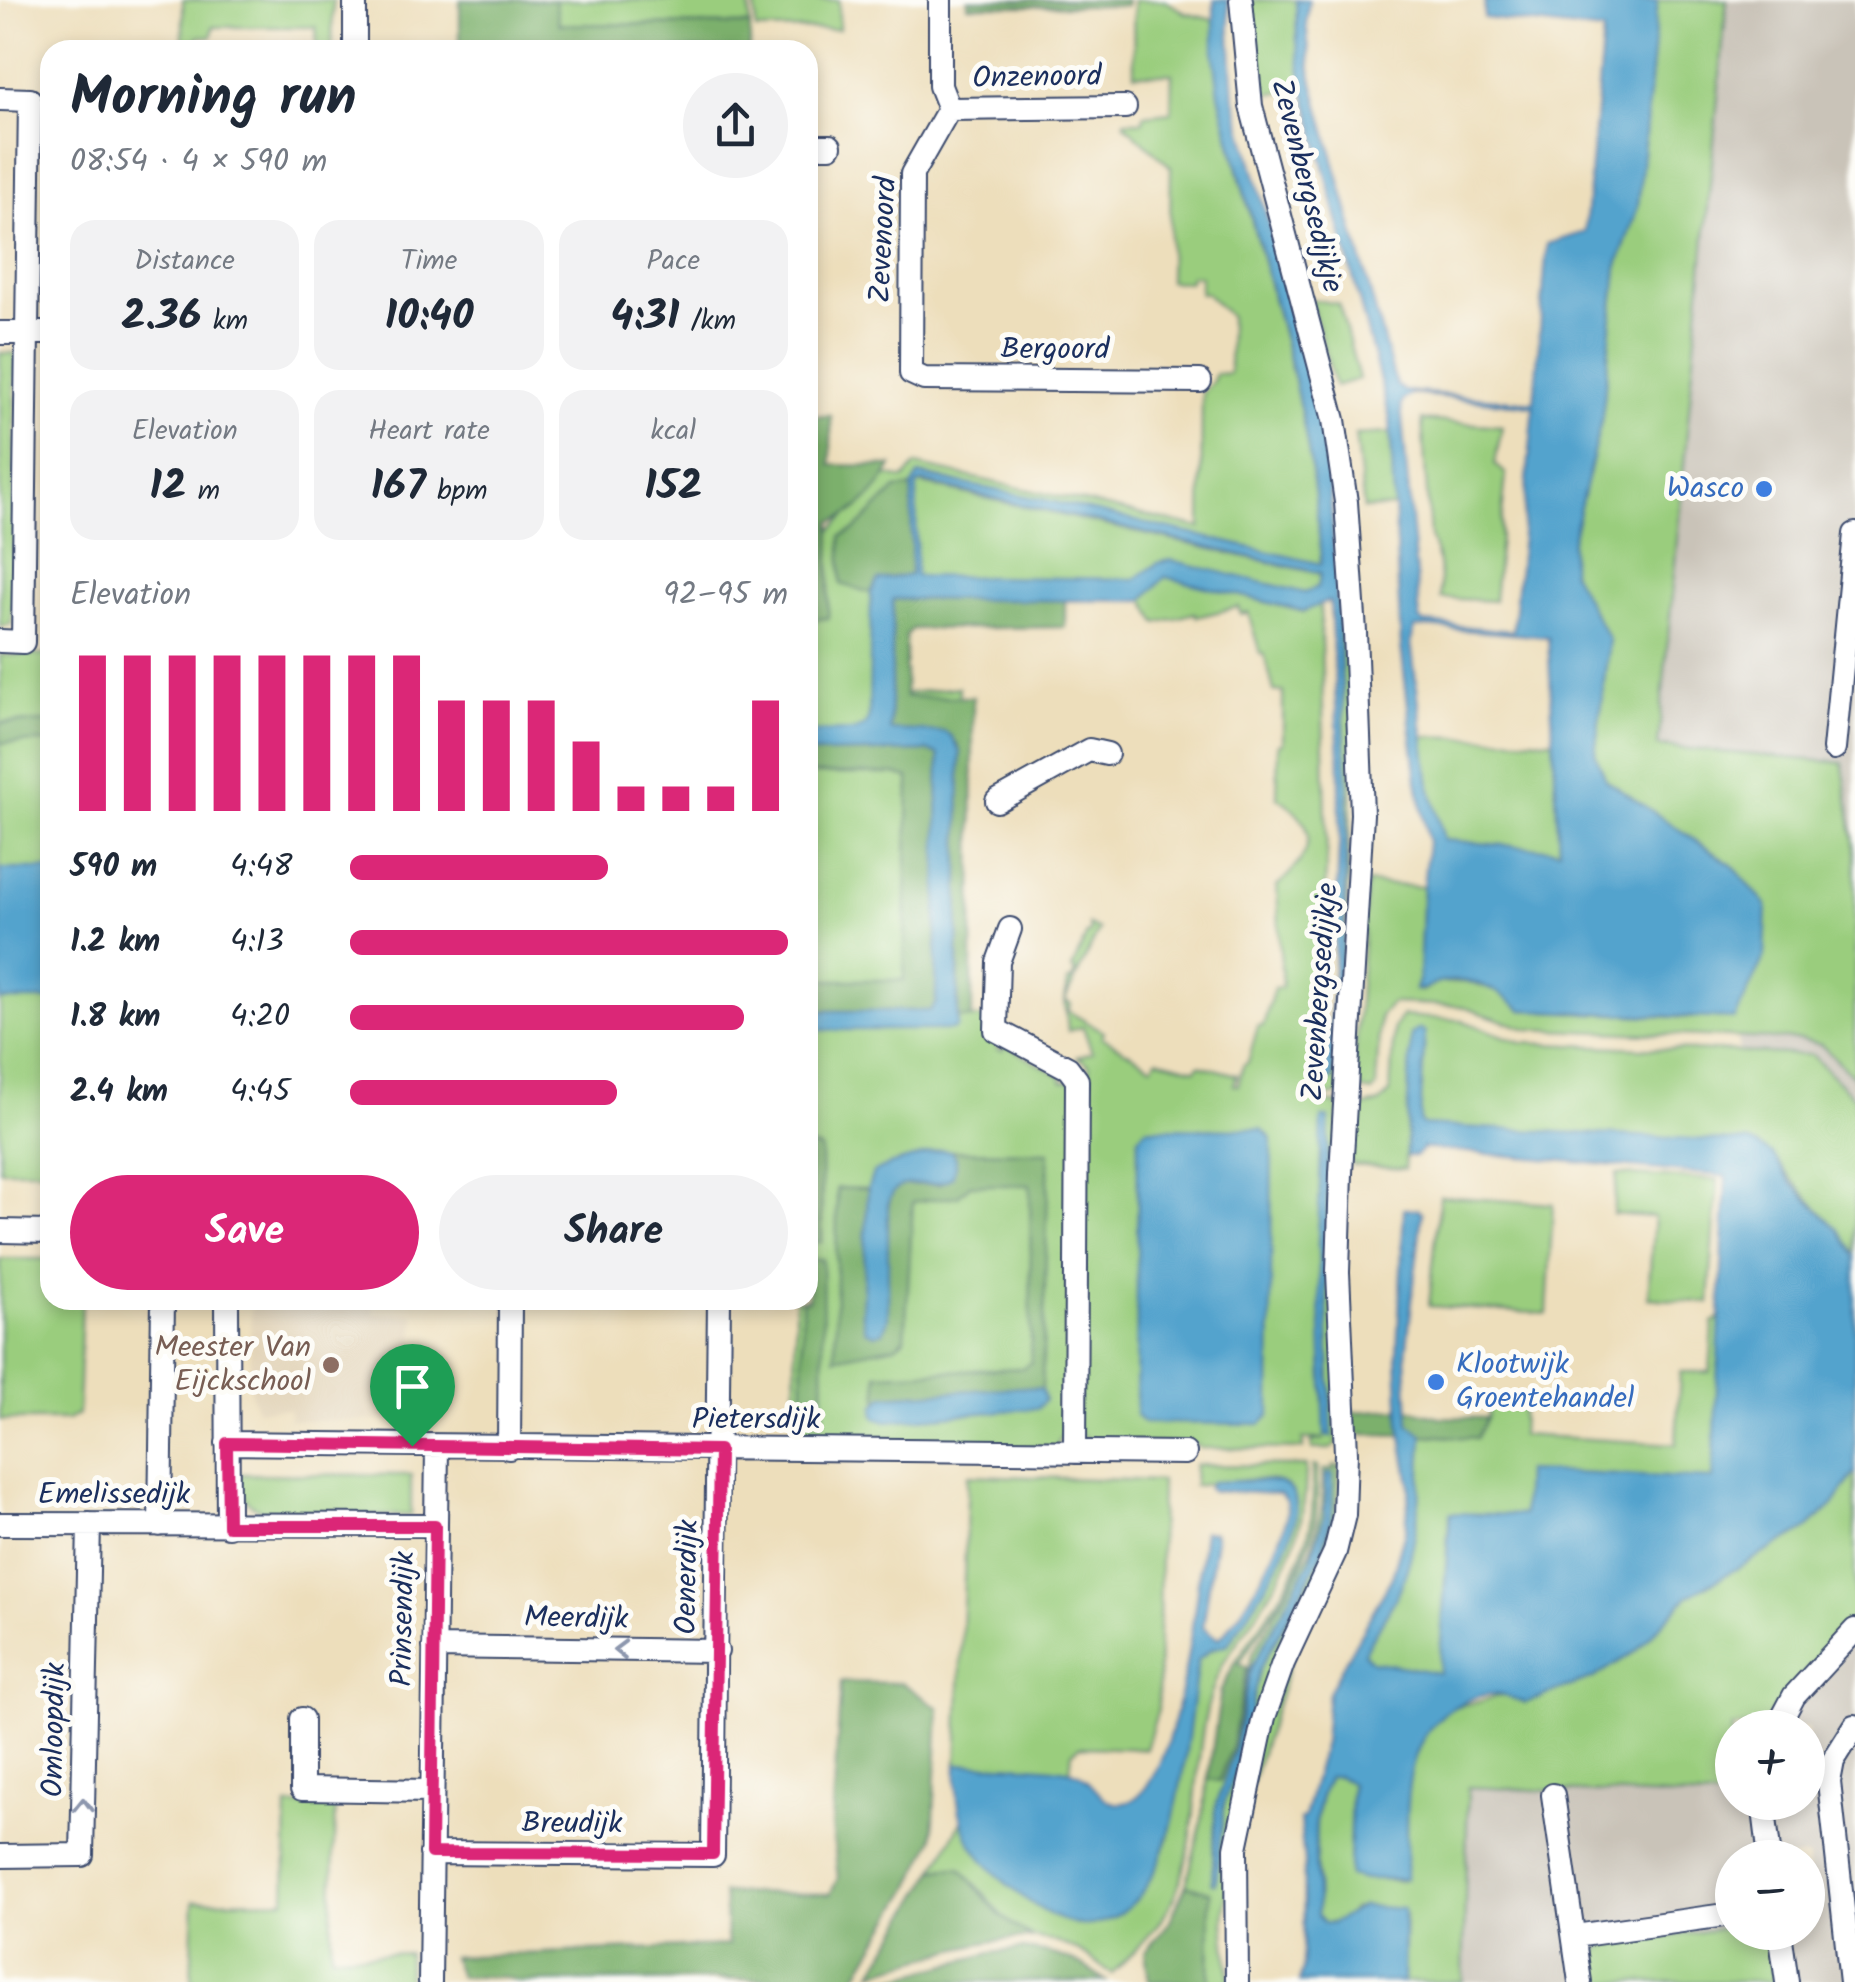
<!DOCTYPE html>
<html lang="en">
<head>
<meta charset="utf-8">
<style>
  body { margin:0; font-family:Kalam,sans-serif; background:#f2f2f3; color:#1f2937; height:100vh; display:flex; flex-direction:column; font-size:38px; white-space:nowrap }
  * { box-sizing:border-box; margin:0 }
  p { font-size:32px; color:#747a83 }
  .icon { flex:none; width:55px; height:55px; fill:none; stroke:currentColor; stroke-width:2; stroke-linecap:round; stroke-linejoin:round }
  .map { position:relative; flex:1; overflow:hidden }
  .panel { position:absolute; left:40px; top:40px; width:778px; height:1270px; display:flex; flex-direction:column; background:#fff; border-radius:30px; box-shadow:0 5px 15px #0003 }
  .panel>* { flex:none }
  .buttons { position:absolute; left:1715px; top:1710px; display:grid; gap:20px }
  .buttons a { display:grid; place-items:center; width:110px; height:110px; border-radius:50%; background:#fff; box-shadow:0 5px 15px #0003; font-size:50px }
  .pin { position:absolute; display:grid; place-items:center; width:85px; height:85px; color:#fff; margin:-102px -42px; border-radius:50% 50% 50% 0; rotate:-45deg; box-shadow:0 0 10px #0007 }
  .pin .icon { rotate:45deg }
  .round { display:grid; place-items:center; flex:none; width:105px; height:105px; border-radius:52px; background:#f2f2f3 }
  .overview { display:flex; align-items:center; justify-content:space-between; height:170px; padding:0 30px }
  h1 { font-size:55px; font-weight:700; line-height:75px }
  .figures { display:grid; grid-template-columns:repeat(3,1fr); gap:15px; height:170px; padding:10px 30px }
  .figures div { display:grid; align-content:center; border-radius:25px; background:#f2f2f3; text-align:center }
  .figures b { font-size:42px; font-weight:700 }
  .figures small { font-size:28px; font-weight:400 }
  .figures p { font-size:28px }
  .chart { height:280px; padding:20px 30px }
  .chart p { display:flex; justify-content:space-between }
  .chart svg { width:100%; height:180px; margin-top:10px; stroke:#db2777; stroke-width:6 }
  .primary-button { display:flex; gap:20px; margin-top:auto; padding:20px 30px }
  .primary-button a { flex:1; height:115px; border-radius:60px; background:#db2777; color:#fff; font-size:40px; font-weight:700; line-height:115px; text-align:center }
  .primary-button a+a { background:#f2f2f3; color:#1f2937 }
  ul { padding:0 30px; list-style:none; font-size:32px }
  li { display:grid; grid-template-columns:160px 120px 1fr; align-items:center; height:75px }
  li i { height:25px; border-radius:12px; background:#db2777 }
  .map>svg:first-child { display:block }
</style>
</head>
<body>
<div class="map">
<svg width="1855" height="1982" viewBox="0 0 1855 1982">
  <rect width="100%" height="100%" fill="#fdfcf7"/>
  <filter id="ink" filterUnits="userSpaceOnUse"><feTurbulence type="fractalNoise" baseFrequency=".01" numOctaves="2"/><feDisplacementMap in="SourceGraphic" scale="20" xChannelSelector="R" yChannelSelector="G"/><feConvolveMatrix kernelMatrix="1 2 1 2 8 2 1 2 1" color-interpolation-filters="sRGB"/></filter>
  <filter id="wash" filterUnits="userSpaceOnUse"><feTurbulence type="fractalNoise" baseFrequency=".0048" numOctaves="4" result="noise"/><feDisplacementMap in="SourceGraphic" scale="40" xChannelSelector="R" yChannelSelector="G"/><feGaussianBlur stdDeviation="2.25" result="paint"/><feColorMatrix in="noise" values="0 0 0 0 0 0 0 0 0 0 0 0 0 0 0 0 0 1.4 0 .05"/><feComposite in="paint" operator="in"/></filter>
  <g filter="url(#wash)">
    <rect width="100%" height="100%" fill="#eddebb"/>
    <!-- built -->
    <path fill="#e1d2b6" d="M251,1300H373L374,1314H415L412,1404L404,1405V1421L290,1420L289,1409L257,1410L250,1391Z"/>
    <!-- industrial -->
    <path fill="#c9c3b8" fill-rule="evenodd" d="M1658,0H1855V1256L1840,1231L1750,1142L1735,1019L1606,780L1638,206Z
      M1855,1472V1982H1463L1468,1787L1732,1799V1802H1808V1728H1732L1688,1596L1833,1505ZM1732,1858H1808V1932H1732Z"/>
    <!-- green -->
    <path fill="#9acd7d" stroke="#5a7e6e" stroke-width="2.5" fill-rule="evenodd" d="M183,0H333L332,50L317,47L316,27H213L212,36L198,37L197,41H189L188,50H183Z
      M555,0H750V25L559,24Z
      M755,0H839V29L756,30Z
      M1133,0H1165L1185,13L1214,20C1214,97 1238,169 1258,244C1288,353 1316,450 1321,565L925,475L919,476L918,483L1321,574L1318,587L1305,593L1269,584L1222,591L1303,612L1320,603L1327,854L1313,1088H1324L1325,1080L1333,1079L1343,933L1348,794L1338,601L1347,603L1354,740L1339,1095L1326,1096L1327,1103H1338L1337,1444L1331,1449H1312L1311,1442L1325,1439H1303V1449L1199,1448L1198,1445L1098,1444L1086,1437H1060L1056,1447H850L849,1435H796L795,1300H808V554L886,475L904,479L916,465L1201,528L1202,393L1213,381L1215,374L1229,373L1230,317L1206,293H1200V276H1190L1189,282L1169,281L1171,167L1125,125V121H1143L1144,115L1171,112L1172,74H1134ZM1147,596L1144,599L1157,623L1195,613L1197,617L1238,607L1241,614L1248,612L1260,653H1264L1274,691L1283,692V743L1278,744L1277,797C1323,826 1314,853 1277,886L1282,987L1274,988L1263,1026H1258L1248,1062L1243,1066L1238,1085H1234L1237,1075L1199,1065L1196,1069L1157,1059L1152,1066L1102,1037L1104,1032L1068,1011L1071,1004L1065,1000L1099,930L1089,925L1090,933L1087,934L1072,969L1075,971L1072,981H1068L1065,1000L1068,1031L1083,1027L1092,1052L1077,1057L1089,1065L1091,1082L1062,1081V1077L1005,1045L1002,1051L997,1049L1000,1042L988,1018H958L956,1027L948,1022L959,687L902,694L903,609Z
      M1251,0H1296L1297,41L1304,91L1258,94Z
      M1658,0H1727L1658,746L1843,763L1855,851V1078L1821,1045L1802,1040L1527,1029L1460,1006L1392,1003L1380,1016L1376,1088L1372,1092L1353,1088L1367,883L1423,887L1419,977L1415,990L1422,991L1436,983L1470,982L1501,992L1522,1010L1691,1018L1767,906L1733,866L1606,780L1595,753L1609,640L1571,572V544L1602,417L1617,268L1638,206Z
      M1310,299L1339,304L1359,379L1335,386Z
      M0,353H15L13,594L11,624L0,627Z
      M1422,420L1502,426L1495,464L1506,474L1494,601L1441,598L1439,563L1430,537Z
      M1390,433L1395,507L1364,509L1355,435Z
      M0,655H50V722L0,723Z
      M0,725L50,742V1170H0Z
      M1423,736L1553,740L1559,850L1444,840L1430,786Z
      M1403,1016L1461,1020L1522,1043L1812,1055L1855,1098V1256C1832,1218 1797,1191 1772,1154L1423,1125L1420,1122L1411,1034L1405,1169L1353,1165L1348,1156L1354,1108L1380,1103L1390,1093L1394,1027Z
      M1617,1174L1718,1180L1709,1303L1648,1298L1654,1217L1613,1214Z
      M1440,1196L1553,1204L1547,1314L1429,1306Z
      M0,1259H50V1300H82L78,1414L68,1420H0Z
      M1722,1316L1713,1480L1526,1471L1524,1515L1449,1517L1439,1674L1372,1662L1363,1654C1373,1632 1389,1614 1399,1591C1420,1542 1420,1488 1423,1435L1476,1438L1487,1418L1492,1397L1523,1398L1521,1435L1676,1444L1680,1372H1710L1713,1323Z
      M1195,1465L1306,1466C1307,1535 1285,1572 1248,1627C1239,1640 1229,1652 1222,1666C1187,1737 1206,1824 1174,1897C1161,1927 1134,1951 1112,1974C1097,1963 1083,1951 1065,1945C1046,1938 1030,1939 1013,1926C988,1906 972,1861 934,1871L962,1821C982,1874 1027,1904 1078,1925L1141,1893L1156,1868L1169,1837L1176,1801L1198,1660L1211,1649L1228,1644C1244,1620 1333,1498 1279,1482C1256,1476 1217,1483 1194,1486Z
      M1313,1466H1317C1317,1485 1318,1504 1315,1522C1304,1574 1268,1619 1239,1663L1236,1661C1264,1619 1302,1573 1311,1522C1314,1503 1313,1484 1313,1466Z
      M1333,1466H1339L1337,1516L1230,1850L1224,1923L1230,1982H1209L1210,1893L1186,1885L1201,1825L1208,1779L1220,1780L1232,1746L1251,1657L1311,1551L1322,1510L1323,1470H1333ZM1326,1475L1332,1513L1329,1531L1310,1579L1259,1670L1242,1749L1224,1804L1212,1883L1216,1807L1235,1747L1251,1668L1311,1559L1325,1515Z
      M1855,1472V1615L1774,1709L1763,1727L1732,1728V1799L1468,1787L1463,1982H1403L1405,1915L1354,1908C1345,1917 1338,1925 1324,1923L1316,1915C1322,1870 1305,1820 1329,1777L1338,1776L1351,1784L1349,1876L1401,1881C1405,1831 1399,1735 1451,1708C1458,1705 1467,1704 1474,1703C1500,1696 1499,1692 1525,1702L1593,1678L1636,1651L1688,1596L1808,1528L1833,1505Z
      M239,1474L411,1475V1515C379,1515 278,1522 255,1507C242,1499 240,1489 239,1474Z
      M968,1475L1161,1481L1158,1709L1146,1749L1079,1747L1072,1753L1070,1771L957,1764Z
      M335,1804L331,1955L408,1953V1982H191L194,1901L285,1900L287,1806Z
      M1732,1927V1932L1761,1933L1769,1945L1774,1982H1589L1591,1959L1603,1946Z"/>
    <!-- forest -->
    <path fill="#7bb06c" stroke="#4b7065" stroke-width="2.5" d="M460,0H555L559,24L750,25V50H460Z
      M968,0H1127L1126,6H968Z
      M808,416H831V465L892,466C879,491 858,513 831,522L828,618L808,620Z
      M912,487L911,576C895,577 878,575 871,593L841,584V536L855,530L896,489Z
      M893,599L1065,600V627L912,629L906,636L905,697H973L972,1018H958L960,752L957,743L890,730Z
      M50,722V742L0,743V723Z
      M929,751L939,755L936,1003L931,1011H808V980H904L909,778L894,774H808V753Z
      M808,1145L821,1149L822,1242H808Z
      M951,1151L1049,1152L1042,1389L1024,1387L884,1396L878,1402L877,1374L1022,1368L1031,1362L1030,1185H970L958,1196L913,1202L905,1338L895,1346L835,1358L837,1188L868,1189L862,1316L892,1191L899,1185L941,1184L956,1158Z
      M808,1259H822L824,1422L803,1421L802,1300H808Z
      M1399,1409L1402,1435L1353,1434L1352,1412Z
      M1408,1409L1440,1417L1487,1418L1477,1438L1423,1435L1409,1425Z
      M1236,1661L1247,1667L1232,1746L1220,1781L1208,1779L1221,1690Z
      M841,1682L902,1683L939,1708L933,1840L910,1888L855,1978L519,1982L504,1977H460L451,1957L728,1945L723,1893L830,1894L838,1878L832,1825Z
      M946,1868H961L999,1914L1031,1938C978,1938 925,1959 873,1972L934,1871Z
      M1186,1885L1210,1892L1209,1982H1149L1145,1952L1169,1923Z
      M1022,1949C1056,1952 1079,1960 1106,1981L896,1982L892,1979L991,1953Z"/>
    <!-- water -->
    <path fill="#52a3cd" stroke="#366996" stroke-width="2.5" fill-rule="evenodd" d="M1214,0H1228L1234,96L1311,380L1330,483L1348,794L1343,933L1332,1080H1325L1333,986L1340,827V772L1330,601L1303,611L1165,577L1142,601L893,599L890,730L945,732L952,737L960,752L957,1027L952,1030H808V1011H930L936,1003L939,755L929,751L808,753V732L853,731L865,726L869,717L871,593L878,580L911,575L912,487L919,475L1050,501L1321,564C1314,402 1256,251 1219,94L1214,56ZM923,482L1321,573L1318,587L1305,593L1171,560L1158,563L1135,579L916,576L917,485Z
      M1296,0H1309L1306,22L1312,79L1396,385L1404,391L1534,402L1547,244L1585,232L1603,32L1484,18L1485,0H1658L1638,206L1617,268L1602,417L1571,544V572L1609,640L1595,753L1606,780L1733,866L1767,906L1765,955L1735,1019L1522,1010C1497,989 1472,975 1438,983C1428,985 1426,991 1415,990L1419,977L1423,887L1428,842L1417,781L1401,646L1390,419L1303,86L1297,41ZM1412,394L1534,406L1513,631L1425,623L1420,620L1401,406L1403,400ZM1424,627L1548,637L1559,850L1444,840L1430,786L1411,643L1415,628Z
      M0,869H50V1000H0Z
      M1420,1029L1425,1033L1420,1122L1423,1125L1750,1142L1772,1154L1792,1184L1840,1231L1855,1256V1472L1833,1505L1808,1528L1688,1596L1636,1651L1593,1678L1525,1703C1499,1692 1485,1691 1460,1704C1395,1735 1408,1819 1406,1879H1360L1349,1876L1351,1784L1338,1776L1329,1777C1305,1819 1320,1871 1317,1915L1324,1923L1331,1924L1362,1906L1404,1909L1403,1982H1299L1303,1969L1304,1862L1300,1820L1304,1818L1324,1742L1328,1692L1392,1577L1406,1528L1410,1484L1400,1425L1397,1355L1404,1209H1418L1422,1213L1406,1354L1409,1424L1423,1435C1420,1487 1420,1542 1399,1591C1389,1613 1374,1631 1364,1653L1372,1661L1439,1673L1450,1513L1523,1515L1525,1471L1713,1479L1726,1176L1423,1148L1416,1156H1406L1411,1034Z
      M1322,1118H1329L1325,1257L1332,1436H1325L1318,1245Z
      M1146,1128L1262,1129L1272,1139L1270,1415L1261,1424L1144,1423L1136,1416L1138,1138Z
      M941,1150L951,1151L956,1158L953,1176C929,1195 898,1168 888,1204V1318L883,1332L875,1334L865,1330L862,1315L868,1187L873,1173L889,1165Z
      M1024,1387L1042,1389L1045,1400L1038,1408L887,1421L875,1417L874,1406L884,1396Z
      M1326,1474H1333L1332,1513L1321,1555L1259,1670L1242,1749L1224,1804L1216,1883H1212L1216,1807L1235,1747L1251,1668L1311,1559L1325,1515Z
      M1211,1482C1229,1482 1264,1478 1280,1483C1332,1501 1244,1620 1228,1644L1211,1649L1198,1660C1188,1727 1182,1841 1140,1895C1127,1912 1103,1927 1081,1925C1044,1921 985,1871 969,1839C957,1815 956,1789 957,1764C991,1766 1040,1764 1072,1771C1090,1775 1097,1799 1115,1803C1180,1815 1198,1575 1204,1531L1214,1532L1216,1538L1203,1627L1218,1639C1239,1623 1290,1534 1287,1508C1287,1500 1284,1499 1280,1494L1212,1491L1208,1489Z"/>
  </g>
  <g filter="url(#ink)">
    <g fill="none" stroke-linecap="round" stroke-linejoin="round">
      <!-- minor casing -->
      <g stroke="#3a496c" stroke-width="26">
        <path id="minor" d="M940,0V86L949,109L912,174L911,373L924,379L1200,381
          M355,50V0
          M0,99L30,100L23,642L0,641
          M949,109L1125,107
          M808,146H830
          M0,333H50
          M1834,749L1855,534
          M997,801L1089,750L1107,754
          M1010,929L998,962L996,1030L1068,1068L1077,1080L1075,1452
          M0,1231L50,1232
          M227,1300L228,1526
          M227,1443L1185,1453
          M509,1448L510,1300
          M0,1524L435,1525
          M160,1525L163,1300
          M434,1647L717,1651
          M302,1719V1789L431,1791
          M1777,1728L1794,1696L1855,1630
          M1553,1795L1580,1982
          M1763,1802L1770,1858
          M431,1853L713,1855L719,1300
          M0,1856L82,1855L89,1524
          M1780,1932L1787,1982
          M1575,1936L1732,1914
          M430,1982L437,1448
          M1237,1982L1236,1848L1264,1717L1283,1663L1335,1552L1344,1515L1346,1453L1338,1272L1341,1173L1362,814L1355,632L1346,502L1334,420L1251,106L1241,0
          M1851,1982L1829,1782L1833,1761L1855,1726"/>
      </g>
      <!-- minor -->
      <use href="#minor" stroke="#fff" stroke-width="22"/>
    </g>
    <!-- one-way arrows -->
    <defs><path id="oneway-chevron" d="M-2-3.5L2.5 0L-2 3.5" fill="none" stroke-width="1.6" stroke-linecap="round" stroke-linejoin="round" transform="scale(2.5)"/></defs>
    <g stroke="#8d97ae">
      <use href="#oneway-chevron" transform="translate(620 1650) rotate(-179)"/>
      <use href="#oneway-chevron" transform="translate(83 1805) rotate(-89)"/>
    </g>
  </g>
  <g fill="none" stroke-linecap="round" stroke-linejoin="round" filter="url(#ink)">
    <!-- route casing -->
    <g stroke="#fff" stroke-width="20">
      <path id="route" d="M227,1443L719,1450L713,1854L431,1853L435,1526H228Z"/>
    </g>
    <!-- route -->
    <use href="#route" stroke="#db2777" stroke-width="12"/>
  </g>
  <!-- markers -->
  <g fill="#3f7fe0" stroke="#fdfcf7" stroke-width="4">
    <circle cx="1764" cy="489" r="10"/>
    <circle cx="1436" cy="1382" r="10"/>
  </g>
  <circle fill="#8d6e63" stroke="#fdfcf7" stroke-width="4" cx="331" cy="1365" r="10"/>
  <g text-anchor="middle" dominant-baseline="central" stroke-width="10" stroke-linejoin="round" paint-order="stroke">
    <!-- street labels -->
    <g font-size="30" fill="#1b2f5e" stroke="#fdfcf7">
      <text transform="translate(1037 78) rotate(-1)">Onzenoord</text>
      <text transform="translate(1306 186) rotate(76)">Zevenbergsedijkje</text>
      <text transform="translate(884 240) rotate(-87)">Zevenoord</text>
      <text x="1055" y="350">Bergoord</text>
      <text transform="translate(1321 992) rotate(-86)">Zevenbergsedijkje</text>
      <text x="756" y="1420">Pietersdijk</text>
      <text x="114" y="1495">Emelissedijk</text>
      <text transform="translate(688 1577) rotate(-89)">Oenerdijk</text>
      <text transform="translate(404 1619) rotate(-89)">Prinsendijk</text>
      <text transform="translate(576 1619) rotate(1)">Meerdijk</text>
      <text transform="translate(55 1730) rotate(-89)">Omloopdijk</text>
      <text x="572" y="1824">Breudijk</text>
    </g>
    <!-- shop labels -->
    <g font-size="30" fill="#366cbe" stroke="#fdfcf7" text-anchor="end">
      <text x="1744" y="489">Wasco</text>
      <text x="1456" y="1365" text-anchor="start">Klootwijk<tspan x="1456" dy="34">Groentehandel</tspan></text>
    </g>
    <!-- education labels -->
    <g font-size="30" fill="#785e54" stroke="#fdfcf7" text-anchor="end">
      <text x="311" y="1348">Meester Van<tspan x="311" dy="34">Eijckschool</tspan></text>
    </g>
  </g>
</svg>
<div class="buttons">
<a>+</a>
<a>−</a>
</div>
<div class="pin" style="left:412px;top:1446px;background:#1e9e55"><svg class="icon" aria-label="arrive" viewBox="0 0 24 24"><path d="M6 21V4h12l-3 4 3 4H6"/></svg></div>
<section class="panel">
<div class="overview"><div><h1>Morning run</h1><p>08:54 · 4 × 590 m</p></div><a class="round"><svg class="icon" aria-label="share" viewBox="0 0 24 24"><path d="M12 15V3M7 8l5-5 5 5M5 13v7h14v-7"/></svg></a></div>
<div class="figures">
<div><p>Distance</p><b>2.36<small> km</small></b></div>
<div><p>Time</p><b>10:40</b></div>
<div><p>Pace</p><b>4:31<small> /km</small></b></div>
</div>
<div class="figures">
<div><p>Elevation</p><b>12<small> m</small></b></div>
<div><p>Heart rate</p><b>167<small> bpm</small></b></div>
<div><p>kcal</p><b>152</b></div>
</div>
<div class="chart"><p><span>Elevation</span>92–95 m</p>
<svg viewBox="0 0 160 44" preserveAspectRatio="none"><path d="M5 44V6M15 44V6M25 44V6M35 44V6M45 44V6M55 44V6M65 44V6M75 44V6M85 44V17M95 44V17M105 44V17M115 44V27M125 44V38M135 44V38M145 44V38M155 44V17"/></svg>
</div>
<ul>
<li><b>590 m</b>4:48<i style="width:59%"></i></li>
<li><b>1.2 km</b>4:13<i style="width:100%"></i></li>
<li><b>1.8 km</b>4:20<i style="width:90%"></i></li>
<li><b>2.4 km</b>4:45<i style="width:61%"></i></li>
</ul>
<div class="primary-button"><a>Save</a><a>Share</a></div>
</section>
</div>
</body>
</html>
